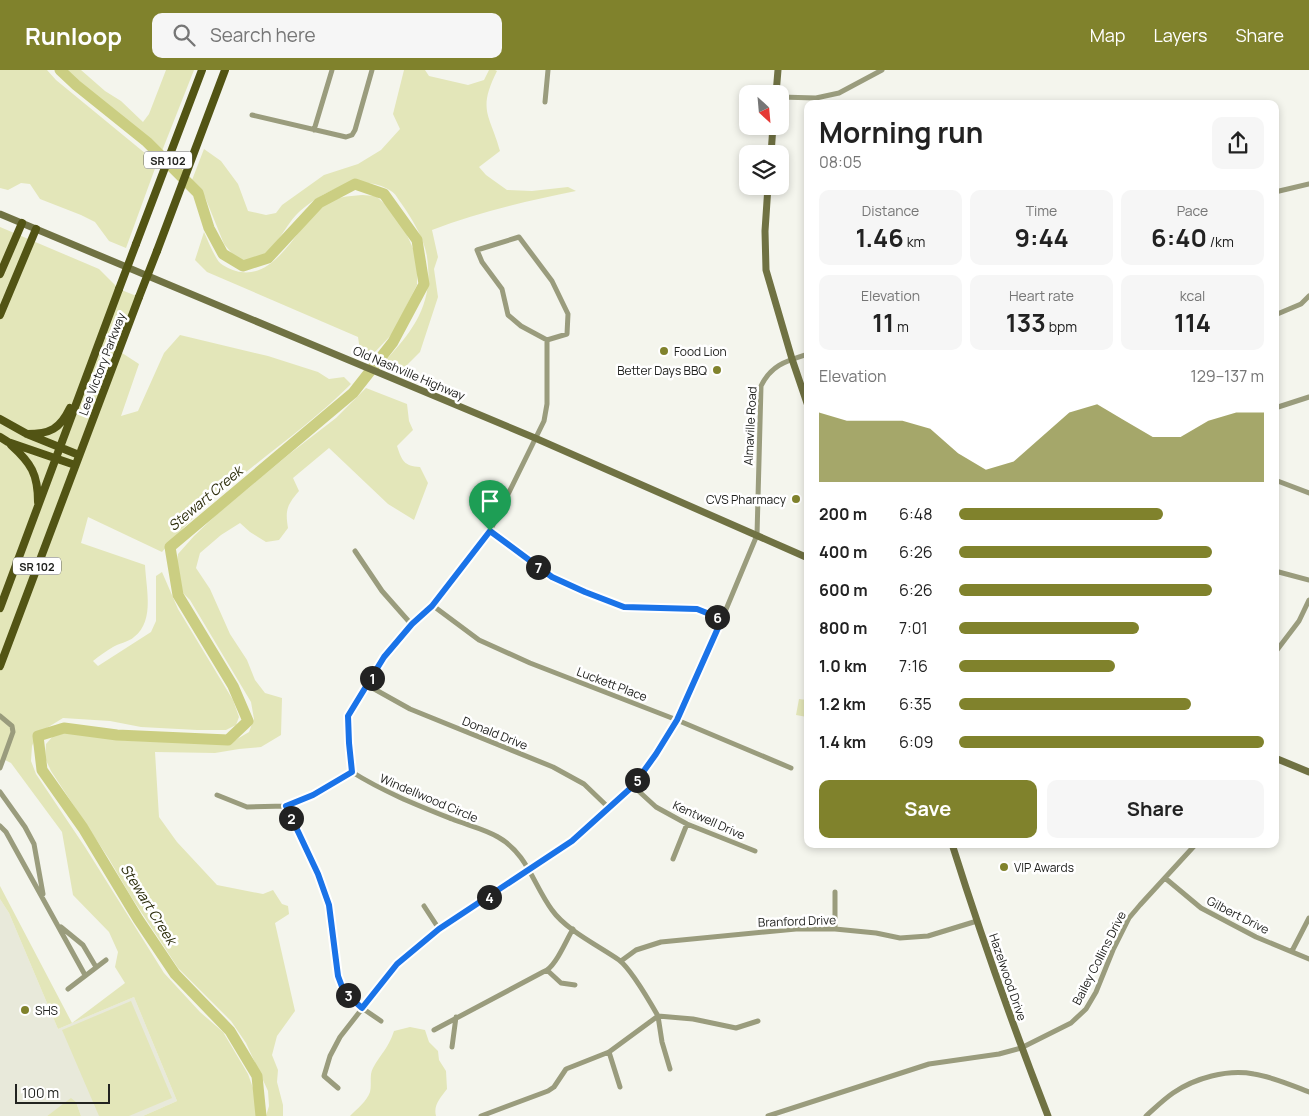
<!DOCTYPE html>
<html lang="en">
<head>
<meta charset="utf-8">
<style>
  body { margin:0; font-family:Manrope,sans-serif; background:#f6f6f6; color:#222; height:100vh; display:flex; flex-direction:column; font-size:19px; white-space:nowrap }
  * { box-sizing:border-box; margin:0 }
  p { font-size:16px; color:#767676 }
  .icon { flex:none; width:28px; height:28px; fill:none; stroke:currentColor; stroke-width:2; stroke-linecap:round; stroke-linejoin:round }
  .map { position:relative; flex:1; overflow:hidden }
  .panel { position:absolute; left:804px; top:30px; width:475px; height:748px; display:flex; flex-direction:column; background:#fff; border-radius:10px; box-shadow:0 2px 8px #0003 }
  .panel>* { flex:none }
  .needle { width:32px; rotate:154deg }
  .tools { position:absolute; left:739px; top:15px; display:grid; gap:10px }
  .tools a { display:grid; place-items:center; width:50px; height:50px; border-radius:10px; background:#fff; box-shadow:0 2px 8px #0003; font-size:25px }
  .scale { position:absolute; left:15px; bottom:12px; width:95px; box-sizing:border-box; padding-left:5px; border:2px solid #222320; border-top:0; font-size:14px; line-height:18px; white-space:nowrap; color:#222320; -webkit-text-stroke:4px #fff; paint-order:stroke }
  .pin { position:absolute; display:grid; place-items:center; width:42px; height:42px; color:#fff; margin:-51px -21px; border-radius:50% 50% 50% 0; rotate:-45deg; box-shadow:0 0 5px #0007 }
  .pin .icon { rotate:45deg }
  .km { position:absolute; width:25px; height:25px; margin:-12px; border-radius:50%; background:#222; color:#fff; font-size:14px; line-height:25px; text-align:center }
  .round { display:grid; place-items:center; flex:none; width:52px; height:52px; border-radius:10px; background:#f6f6f6 }
  .head { display:flex; align-items:center; justify-content:space-between; height:85px; padding:0 15px }
  h1 { font-size:28px; font-weight:700; line-height:38px }
  .stats { display:grid; grid-template-columns:repeat(3,1fr); gap:8px; height:85px; padding:5px 15px }
  .stats div { display:grid; align-content:center; border-radius:10px; background:#f6f6f6; text-align:center }
  .stats b { font-size:25px; font-weight:700 }
  .stats small { font-size:14px; font-weight:400 }
  .stats p { font-size:14px }
  .chart { height:140px; padding:10px 15px }
  .chart p { display:flex; justify-content:space-between }
  .chart svg { width:100%; height:90px; margin-top:5px; fill:#80822c; opacity:.7 }
  .button { display:flex; gap:10px; margin-top:auto; padding:10px 15px }
  .button a { flex:1; height:58px; border-radius:10px; background:#80822c; color:#fff; font-size:20px; font-weight:700; line-height:58px; text-align:center }
  .button a+a { background:#f6f6f6; color:#222 }
  ul { padding:0 15px; list-style:none; font-size:16px }
  li { display:grid; grid-template-columns:80px 60px 1fr; align-items:center; height:38px }
  li i { height:12px; border-radius:6px; background:#80822c }
  header { display:flex; align-items:center; gap:30px; box-sizing:border-box; height:70px; padding:0 25px; background:#80822c; color:#fff }
  header strong { font-size:24px }
  nav { display:flex; gap:28px; margin-inline-start:auto; font-size:18px }
  .search { width:350px; height:45px; background:#f6f6f6; display:flex; align-items:center; gap:12px; box-sizing:border-box; padding:0 18px; border-radius:10px; color:#767676; font-size:19px }
  .map>svg:first-child { display:block }
</style>
</head>
<body>
<header>
<strong>Runloop</strong>
<div class="search"><svg class="icon" aria-label="search" viewBox="0 0 24 24"><circle cx="10" cy="10" r="6"/><path d="M15 15l6 6"/></svg>Search here</div>
<nav><a>Map</a><a>Layers</a><a>Share</a></nav>
</header>
<div class="map">
<svg width="1309" height="1046" viewBox="0 0 1309 1046">
  <rect width="100%" height="100%" fill="#f4f5ed"/>
  <!-- built -->
  <path fill="#e8e9da" d="M0,829L9,843L58,959L134,927L177,1031L143,1046H81L76,1032L71,1029L47,1046H0Z"/>
  <!-- green -->
  <path fill="#e3e6b9" d="M0,0H47L56,10L157,93L126,178L109,171L95,152L81,145L40,129L30,114L21,113L8,120L0,118Z
    M66,0H81L105,21L121,31L143,52L149,44L166,0H194L162,81L115,40L84,17Z
    M404,0H425L429,6L468,15L484,10L489,0H495L497,1C477,41 490,44 500,81L479,97L486,105L507,120L532,121L568,117L576,121C527,131 478,142 432,160L438,187L434,199L438,227L420,282L403,299L384,292C414,260 434,233 427,187C425,170 411,147 401,133C398,129 395,123 391,121C362,101 320,122 298,143C288,152 274,180 265,185C260,188 252,190 247,192L235,187L224,174L205,127L192,110L204,79L221,91L238,114L248,141L266,145L276,143L282,135L324,105L358,94L381,80L400,59L393,44Z
    M362,125L376,126L391,140L406,163L417,187V215L393,263L374,283L360,280L358,267L207,202L195,190L204,162C208,171 212,181 217,189C220,195 230,199 236,201C276,212 297,156 322,136C334,127 348,126 362,125Z
    M0,157L99,199L119,219L139,227L119,281L139,294L121,346L138,341L164,283L180,265L268,286L318,302L329,309L344,307L351,314C291,374 215,416 162,482L88,447L81,473L145,495C146,518 155,551 134,567C129,572 119,573 113,577C106,581 99,586 93,591L98,596L151,562L156,551V506L162,502L178,539L233,630L239,647L236,655L226,660H197L141,657L110,651L63,648L37,664L32,676L31,691L36,704L85,777L164,903L200,942L223,962L248,1004L253,1018L256,1035V1046H143L177,1031L134,927L58,959L9,843L0,829V816L72,953L125,913L115,897L118,882L109,862L73,825L62,762L11,693L3,689L0,698Z
    M366,318L407,334L409,351L413,360L397,376C402,391 404,396 420,397L428,413L414,450L388,434L329,378L293,408L299,421C287,435 285,440 288,458L279,470L266,472L250,462L240,453L221,465L200,483L196,498L210,519L230,564L247,590L255,610L265,623L282,628L281,665L261,677L239,679L215,683L155,682L159,747L177,772L217,815L263,824L273,820L282,834L288,836L289,844L275,853L295,941L277,966L272,985L278,1000L277,1012L283,1035V1046H266L269,1036L268,1021L246,973L231,951L178,898L130,825L109,789L51,701L45,688L46,674L53,666L67,662L130,671L232,672L249,662L254,649L251,632L190,530L182,522L176,498L178,484L194,466L216,445L288,385L336,348Z
    M799,629L807,630V647L796,645Z
    M131,931L172,1028L129,1046H99L62,960Z
    M410,957L425,960L429,972L438,981L439,990L446,1001L447,1019C441,1027 433,1035 436,1046H350C357,1039 367,1031 370,1022C372,1014 369,1005 373,998C381,983 388,979 394,961Z
    M71,1028L76,1032L81,1046H47Z"/>
  <g fill="none" stroke-linecap="round" stroke-linejoin="round">
    <!-- river -->
    <path stroke="#cbce82" stroke-width="11" d="M60,0L76,15L147,72L198,123L209,158L223,184L243,196L268,188L319,133L355,114L384,124L417,170L424,214L393,272L353,323L170,477L178,525L233,616L248,651L228,670L117,665L64,658L38,666L42,700L83,758L138,849L175,904L230,961L257,1006L261,1046"/>
    <!-- street -->
    <path stroke="#9a9c7d" stroke-width="5" d="M780,27L816,28L839,23L882,0
      M545,32L548,0
      M252,45L346,67L352,65L355,60L372,0
      M314,60L332,0
      M1275,122L1309,114
      M1275,245L1301,234L1309,226
      M547,270L521,256L508,245L502,219L482,192L477,180L519,167L552,211L568,244L567,264L547,270V334L544,351L490,461L432,535L412,555L384,587L348,646L349,673L352,702C384,722 417,735 452,749C467,755 485,759 498,767C527,783 534,816 552,840C566,860 599,876 619,890C631,899 650,932 658,946L693,949L736,958L758,951
      M1275,338L1309,327
      M1275,410L1309,423
      M490,461L552,507L624,537L697,539L722,549
      M355,481L382,521L412,555
      M1275,501L1309,510
      M432,535L479,570L530,593L677,650L791,698
      M1277,580L1299,551L1309,530
      M367,615L410,639L553,697L584,714L609,738
      M0,646L12,656L13,662L0,698
      M633,716L656,737L687,754L755,781
      M0,722L25,757L34,774L43,824
      M217,725L247,737L286,736L313,725L352,702
      M286,736L317,804L329,835L338,906L344,922L362,938L381,951
      M0,756L6,762L85,905
      M673,789L687,754
      M1165,808L1201,838L1256,867L1309,889
      M424,836L439,859
      M61,857L83,875L96,897
      M835,859V822
      M1292,881L1309,848
      M621,891L636,880L661,872L796,859H835L876,863L900,868L928,866L977,851
      M548,901L561,913L575,915
      M68,919L106,890
      M434,960L543,902C555,899 566,870 573,859
      M452,977L456,947
      M609,982L620,1017
      M338,1018L324,1006L330,986L340,967L397,894L439,859L572,771L633,716L657,684L677,650L722,549L757,465L761,316C771,295 786,291 808,284
      M481,1046L548,1021L554,1017L566,999L609,982L658,946L662,972L670,999
      M768,1046L929,994L999,984L1021,978L1071,953L1086,939L1096,922L1113,880L1129,848L1140,835L1196,774
      M1146,1046C1155,1038 1163,1030 1173,1023C1195,1008 1227,999 1254,1004C1273,1007 1291,1015 1309,1022"/>
    <!-- secondary -->
    <path stroke="#707243" stroke-width="7" d="M776,24L778,0
      M771,84L773,56
      M768,116L765,161L766,200L792,289L808,336
      M0,144L535,368L808,488
      M1275,688L1309,702
      M952,774C981,866 1013,956 1048,1046"/>
    <!-- primary -->
    <path stroke="#525414" stroke-width="8" d="M136,174L202,0
      M157,181L225,0
      M0,204L22,153
      M0,245L36,159
      M0,349L27,364L79,385
      M27,364C50,364 60,359 70,338
      M0,367L8,372L75,395
      M11,375C31,393 38,404 38,432
      M0,538L119,219
      M0,596L139,227"/>
    <!-- primary-bridge -->
    <path stroke="#525414" stroke-width="8" d="M119,219L136,174
      M139,227L157,181"/>
  </g>
  <g fill="none" stroke-linecap="round" stroke-linejoin="round">
    <!-- route casing -->
    <g stroke="#fff" stroke-width="10">
      <path id="route" d="M490,461L552,507L585,522L624,537L697,539L722,549L677,650L656,684L633,716L572,771L439,859L397,894L362,938L344,922L338,906L329,835L318,804L286,736L313,725L352,702L349,673L348,646L384,587L412,554L432,536Z"/>
    </g>
    <!-- route -->
    <use href="#route" stroke="#1a73e8" stroke-width="6"/>
  </g>
  <!-- markers -->
  <g fill="#80822c" stroke="#fff" stroke-width="2">
    <circle cx="664" cy="281" r="5"/>
    <circle cx="717" cy="300" r="5"/>
    <circle cx="796" cy="429" r="5"/>
    <circle cx="1004" cy="797" r="5"/>
    <circle cx="25" cy="940" r="5"/>
  </g>
  <g text-anchor="middle" dominant-baseline="central" stroke-width="5" stroke-linejoin="round" paint-order="stroke">
    <!-- shield labels -->
    <g fill="#fff" stroke="#646563" stroke-width="1">
      <rect x="144" y="81.5" width="48" height="17" rx="4"/>
      <rect x="13" y="487.5" width="48" height="17" rx="4"/>
    </g>
    <g font-size="11" font-weight="bold" fill="#222320">
      <text x="168" y="90">SR 102</text>
      <text x="37" y="496">SR 102</text>
    </g>
    <!-- poi labels -->
    <g font-size="12" fill="#222320" stroke="#fff" text-anchor="start">
      <text x="674" y="281">Food Lion</text>
      <text x="707" y="300" text-anchor="end">Better Days BBQ</text>
      <text x="786" y="429" text-anchor="end">CVS Pharmacy</text>
      <text x="1014" y="797">VIP Awards</text>
      <text x="35" y="940">SHS</text>
    </g>
    <!-- street labels -->
    <g font-size="12" fill="#222320" stroke="#fff">
      <text transform="translate(102 294) rotate(-69)">Lee Victory Parkway</text>
      <text transform="translate(409 303) rotate(23)">Old Nashville Highway</text>
      <text transform="translate(750 356) rotate(-87)">Almaville Road</text>
      <text transform="translate(612 614) rotate(21)">Luckett Place</text>
      <text transform="translate(495 663) rotate(22)">Donald Drive</text>
      <text transform="translate(429 728) rotate(23)">Windellwood Circle</text>
      <text transform="translate(709 750) rotate(24)">Kentwell Drive</text>
      <text transform="translate(1238 845) rotate(27)">Gilbert Drive</text>
      <text transform="translate(797 851) rotate(-2)">Branford Drive</text>
      <text transform="translate(1099 888) rotate(-63)">Bailey Collins Drive</text>
      <text transform="translate(1008 907) rotate(71)">Hazelwood Drive</text>
    </g>
    <!-- water labels -->
    <g font-size="14" font-style="italic" fill="#2b2c0a" stroke="#fff">
      <text transform="translate(205 428) rotate(-40)">Stewart Creek</text>
      <text transform="translate(149 834) rotate(58)">Stewart Creek</text>
    </g>
  </g>
</svg>
<div class="tools">
<a><svg class="needle" viewBox="-14 -14 28 28"><path d="M0-13l5 13h-10z" fill="#e53935"/><path d="M0 13l5-13h-10z" fill="#767676"/></svg></a>
<a><svg class="icon" aria-label="layers" viewBox="0 0 24 24"><path d="M12 4l9 5-9 5-9-5zM3 14l9 5 9-5"/></svg></a>
</div>
<div class="scale">100 m</div>
<div class="pin" style="left:490px;top:461px;background:#1e9e55"><svg class="icon" aria-label="arrive" viewBox="0 0 24 24"><path d="M6 21V4h12l-3 4 3 4H6"/></svg></div>
<b class="km" style="left:372px;top:608px">1</b>
<b class="km" style="left:291px;top:748px">2</b>
<b class="km" style="left:348px;top:925px">3</b>
<b class="km" style="left:489px;top:827px">4</b>
<b class="km" style="left:637px;top:710px">5</b>
<b class="km" style="left:717px;top:547px">6</b>
<b class="km" style="left:538px;top:497px">7</b>
<section class="panel">
<div class="head"><div><h1>Morning run</h1><p>08:05</p></div><a class="round"><svg class="icon" aria-label="share" viewBox="0 0 24 24"><path d="M12 15V3M7 8l5-5 5 5M5 13v7h14v-7"/></svg></a></div>
<div class="stats">
<div><p>Distance</p><b>1.46<small> km</small></b></div>
<div><p>Time</p><b>9:44</b></div>
<div><p>Pace</p><b>6:40<small> /km</small></b></div>
</div>
<div class="stats">
<div><p>Elevation</p><b>11<small> m</small></b></div>
<div><p>Heart rate</p><b>133<small> bpm</small></b></div>
<div><p>kcal</p><b>114</b></div>
</div>
<div class="chart"><p><span>Elevation</span>129–137 m</p>
<svg viewBox="0 0 160 44" preserveAspectRatio="none"><path d="M0 44V10L10 14L20 14L30 14L40 18L50 30L60 38L70 34L80 22L90 10L100 6L110 14L120 22L130 22L140 14L150 10L160 10V44z"/></svg>
</div>
<ul>
<li><b>200 m</b>6:48<i style="width:67%"></i></li>
<li><b>400 m</b>6:26<i style="width:83%"></i></li>
<li><b>600 m</b>6:26<i style="width:83%"></i></li>
<li><b>800 m</b>7:01<i style="width:59%"></i></li>
<li><b>1.0 km</b>7:16<i style="width:51%"></i></li>
<li><b>1.2 km</b>6:35<i style="width:76%"></i></li>
<li><b>1.4 km</b>6:09<i style="width:100%"></i></li>
</ul>
<div class="button"><a>Save</a><a>Share</a></div>
</section>
</div>
</body>
</html>
